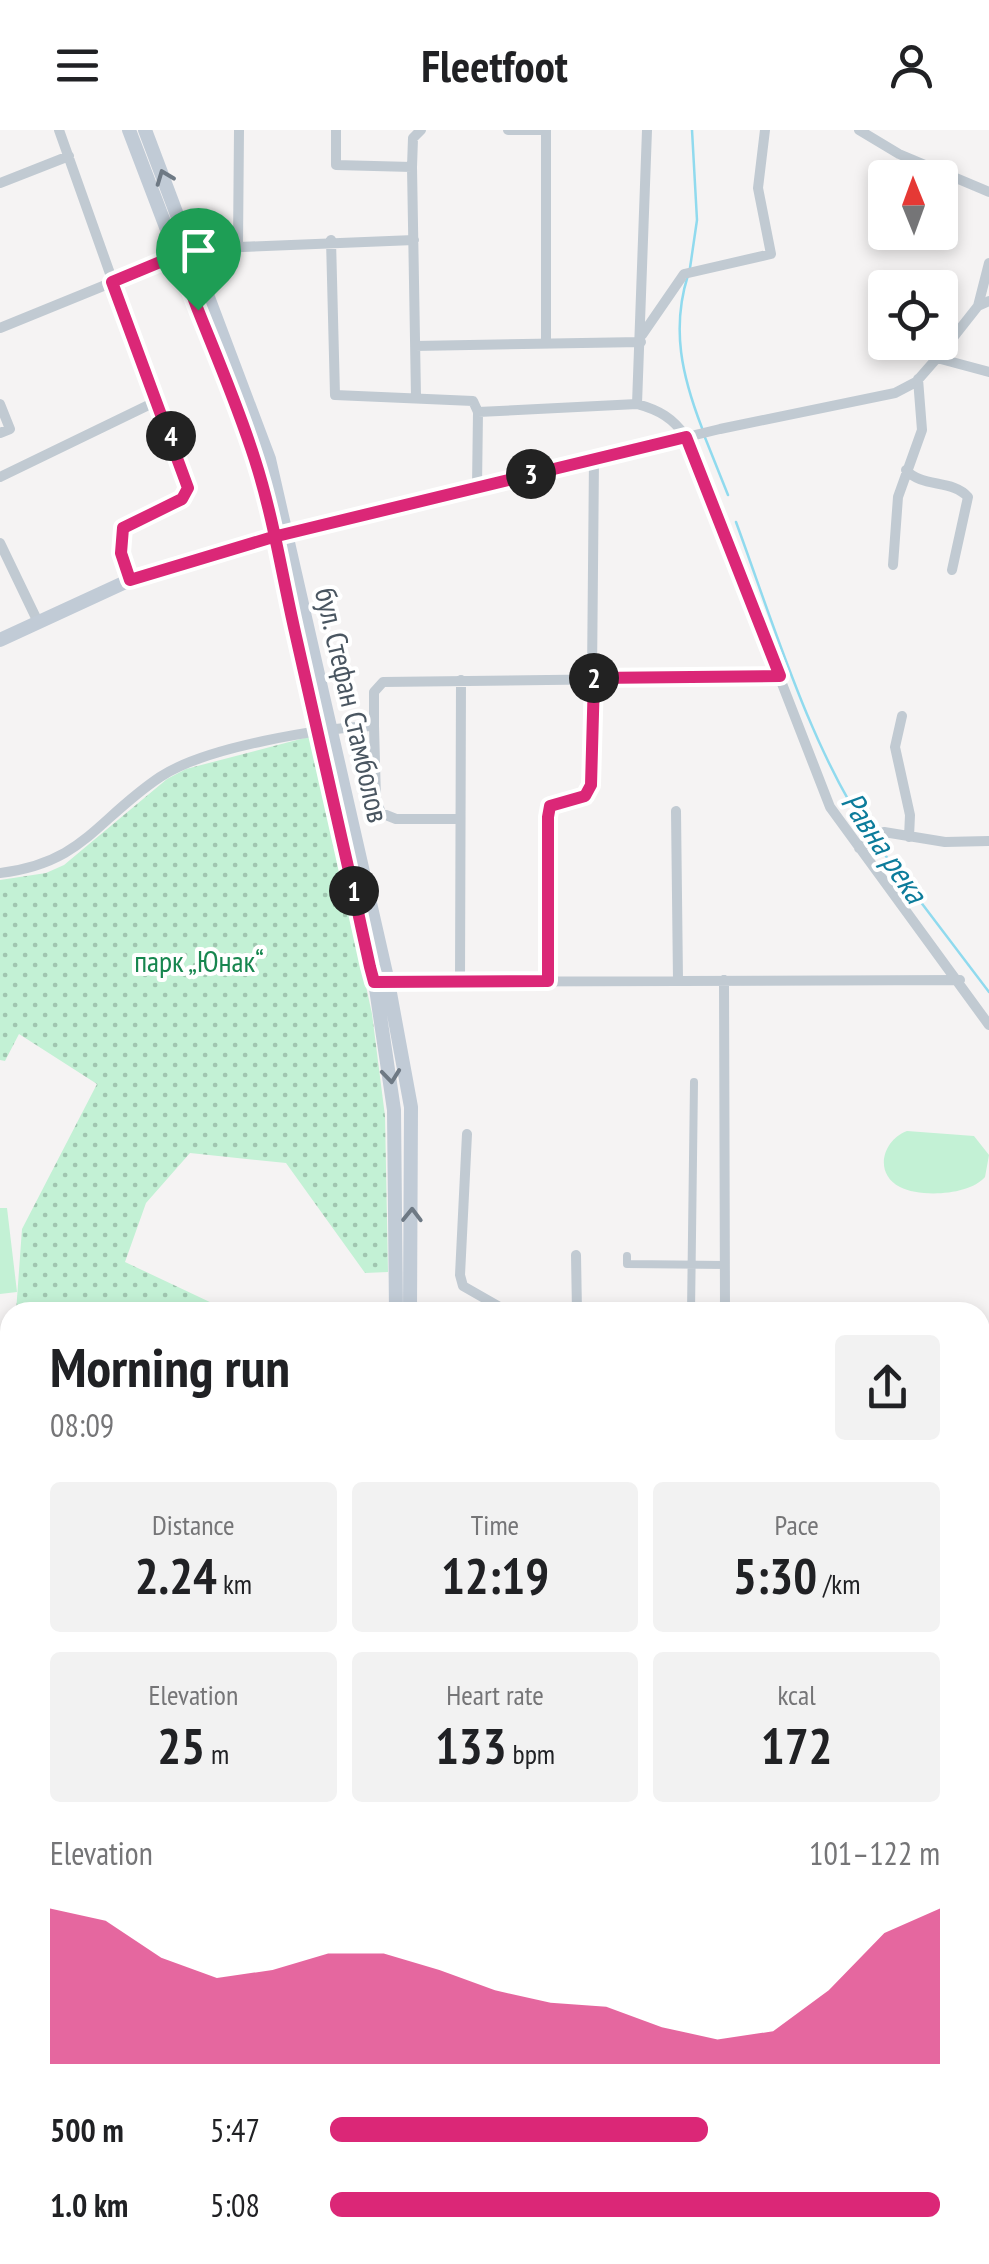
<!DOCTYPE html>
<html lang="en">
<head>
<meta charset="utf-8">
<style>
  body { margin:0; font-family:"PT Sans Narrow",sans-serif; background:#f2f2f2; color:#202124; height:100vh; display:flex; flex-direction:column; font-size:38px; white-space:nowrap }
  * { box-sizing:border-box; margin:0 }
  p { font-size:32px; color:#757577 }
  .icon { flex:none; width:55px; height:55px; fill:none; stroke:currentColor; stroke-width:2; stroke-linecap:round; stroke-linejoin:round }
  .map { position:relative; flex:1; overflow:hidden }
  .panel { position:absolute; left:0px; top:1172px; width:990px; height:962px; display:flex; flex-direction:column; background:#fff; border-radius:30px 30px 0 0; box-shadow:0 5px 15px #0003 }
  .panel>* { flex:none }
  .needle { width:65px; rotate:359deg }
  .fabs { position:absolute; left:868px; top:30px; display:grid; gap:20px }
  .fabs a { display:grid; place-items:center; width:90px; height:90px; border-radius:10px; background:#fff; box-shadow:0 5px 15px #0003; font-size:50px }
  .pin { position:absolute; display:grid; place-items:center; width:85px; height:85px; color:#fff; margin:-102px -42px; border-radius:50% 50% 50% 0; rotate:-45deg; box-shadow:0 0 10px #0007 }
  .pin .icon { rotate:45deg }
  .km { position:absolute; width:50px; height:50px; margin:-25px; border-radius:50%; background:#222; color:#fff; font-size:28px; line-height:50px; text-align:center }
  .round { display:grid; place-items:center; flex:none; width:105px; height:105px; border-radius:10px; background:#f2f2f2 }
  .head { display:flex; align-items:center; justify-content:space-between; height:170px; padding:0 50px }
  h1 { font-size:55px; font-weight:700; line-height:75px }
  .metrics { display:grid; grid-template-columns:repeat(3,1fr); gap:15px; height:170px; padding:10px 50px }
  .metrics div { display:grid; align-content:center; border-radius:10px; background:#f2f2f2; text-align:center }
  .metrics b { font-size:50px; font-weight:700 }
  .metrics small { font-size:28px; font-weight:400 }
  .metrics p { font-size:28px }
  .chart { height:280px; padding:20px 50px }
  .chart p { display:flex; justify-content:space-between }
  .chart svg { width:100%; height:180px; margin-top:10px; fill:#db2777; opacity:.7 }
  ul { padding:0 50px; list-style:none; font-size:32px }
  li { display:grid; grid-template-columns:160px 120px 1fr; align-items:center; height:75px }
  li i { height:25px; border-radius:12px; background:#db2777 }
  header { display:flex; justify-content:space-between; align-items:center; height:130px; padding:0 50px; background:#fff; font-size:45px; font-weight:700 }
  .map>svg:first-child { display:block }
</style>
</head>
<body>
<header><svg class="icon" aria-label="menu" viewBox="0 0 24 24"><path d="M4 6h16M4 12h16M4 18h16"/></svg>Fleetfoot<svg class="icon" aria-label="person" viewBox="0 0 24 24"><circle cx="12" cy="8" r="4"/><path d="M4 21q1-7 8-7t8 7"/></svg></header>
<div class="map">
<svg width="989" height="2134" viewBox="0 0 989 2134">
  <defs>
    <pattern id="grass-dots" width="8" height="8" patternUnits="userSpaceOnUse" patternTransform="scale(2.5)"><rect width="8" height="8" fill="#c3f1d5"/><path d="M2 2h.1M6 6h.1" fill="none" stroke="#a0c6b0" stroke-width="1.8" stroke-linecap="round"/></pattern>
  </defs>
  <rect width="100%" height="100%" fill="#f5f3f3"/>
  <!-- grass -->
  <path fill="url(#grass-dots)" d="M312,606L372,884L385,986L388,1142L365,1143L286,1033L190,1023L146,1073L125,1132L231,1182H16L22,1099L97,954L19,904L5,931L0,930V750L46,743L64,735L167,649L186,639Z
    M0,1260L10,1294V1344H0Z"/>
  <!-- garden -->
  <path fill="#c3f1d5" d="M907,1001L974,1006L989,1025L985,1047C970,1065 921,1068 900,1057C873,1043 883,1010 907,1001Z
    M0,1078H7L17,1162L0,1164Z"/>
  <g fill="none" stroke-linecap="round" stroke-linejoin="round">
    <!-- stream -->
    <path stroke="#90daee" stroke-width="2.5" d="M690,138L697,90L692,0
      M688,145C671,199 682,246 702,298
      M704,305L728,365
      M736,392C772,490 812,622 871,706
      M876,713L989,862"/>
    <!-- pedestrian -->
    <path stroke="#c1cad2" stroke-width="8" d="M627,1126V1134L725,1135
      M691,1182L694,952"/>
    <!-- minor -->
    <path stroke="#c1cad2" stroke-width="10" d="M59,0L113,152L177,125
      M336,0V35L412,37
      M508,0H546
      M859,0L899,24L989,62
      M0,53L69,26
      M331,110L335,265L473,271L478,282L477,357
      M238,114L239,0
      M191,119L414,110
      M978,176L989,133
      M0,198L113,152L159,270L0,347
      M642,205L684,144L771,124L758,58L765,0
      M546,214V0
      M415,216L641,212
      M937,228L978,176L989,171
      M416,267L412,37L413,8L421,0
      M0,274L10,299L0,303
      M637,274L647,0
      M478,282L637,274C659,280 673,288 686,307L830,677L989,895
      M906,340C922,358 952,349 968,367L952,440
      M285,404L720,299L895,263L916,252L937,228L989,242
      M0,413L38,492
      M893,435L898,367L922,300L918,249
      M130,450L121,423L123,399L182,369L188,358L159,270
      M902,586L895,617L910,685L909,707
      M374,596L376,670L381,683L396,689H459
      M676,681L678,851
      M859,718L884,702L945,712L989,711
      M0,743C83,733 96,690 160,647C205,617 320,598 374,596V562L383,552L780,547
      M724,850L725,1182
      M460,851L461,550
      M548,851L549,675L580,669L591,655L594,329
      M386,852L960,850
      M467,1004L460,1145L463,1156L498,1176L501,1182
      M576,1125L577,1182
      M980,1249H989
      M0,1352H10
      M980,1622H989"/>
    <!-- secondary -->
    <path stroke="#c1cbd6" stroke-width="14" d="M129,0L256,333L375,852L394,980L396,1182
      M145,0L269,329L388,852L411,977L410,1182
      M0,510L130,450L280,405
      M980,1729H989
      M0,1732H10
      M980,1740H989
      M0,1746H10"/>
  </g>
  <!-- one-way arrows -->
  <defs><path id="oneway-chevron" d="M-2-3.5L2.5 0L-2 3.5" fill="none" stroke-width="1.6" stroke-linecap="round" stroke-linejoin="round" transform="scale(2.5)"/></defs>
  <g stroke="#6e7984">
    <use href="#oneway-chevron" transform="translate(164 47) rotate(-111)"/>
    <use href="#oneway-chevron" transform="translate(391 946) rotate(84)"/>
    <use href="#oneway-chevron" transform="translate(412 1085) rotate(-89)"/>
  </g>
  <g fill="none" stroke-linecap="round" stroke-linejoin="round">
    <!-- route casing -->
    <g stroke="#fff" stroke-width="20">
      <path id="route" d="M198,180C218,230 239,279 255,330C273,386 282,445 295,502C320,613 346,725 370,837L374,852L548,851V687L550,676L585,666L591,655L594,548L780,546L686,307L273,407L130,450L121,423L123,398L182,369L188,358L112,152L177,125L198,180"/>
    </g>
    <!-- route -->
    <use href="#route" stroke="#db2777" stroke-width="12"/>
  </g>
  <g text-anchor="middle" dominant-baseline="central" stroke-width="8" stroke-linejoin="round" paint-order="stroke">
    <!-- street labels -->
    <g font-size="30" fill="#4a5661" stroke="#fff">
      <text transform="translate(353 575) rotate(77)">бул. Стефан Стамболов</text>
    </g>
    <!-- park labels -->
    <g font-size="30" fill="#17864f" stroke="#fff">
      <text x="199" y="830">парк „Юнак“</text>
    </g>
    <!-- water labels -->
    <g font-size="32" font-style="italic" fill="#0c7c9b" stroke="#fff">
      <text transform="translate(885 717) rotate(56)">Равна река</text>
    </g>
  </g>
</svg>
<div class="fabs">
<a><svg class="needle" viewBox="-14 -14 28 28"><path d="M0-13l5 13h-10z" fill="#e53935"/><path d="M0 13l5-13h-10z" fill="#757577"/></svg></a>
<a><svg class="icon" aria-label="locate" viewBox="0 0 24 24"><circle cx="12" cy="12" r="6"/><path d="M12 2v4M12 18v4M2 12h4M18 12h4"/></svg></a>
</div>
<div class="pin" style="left:198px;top:180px;background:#1e9e55"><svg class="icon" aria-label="arrive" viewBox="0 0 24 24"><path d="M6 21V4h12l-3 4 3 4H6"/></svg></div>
<b class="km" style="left:354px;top:761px">1</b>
<b class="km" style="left:594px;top:548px">2</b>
<b class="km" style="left:531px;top:344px">3</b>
<b class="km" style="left:171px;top:306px">4</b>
<section class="panel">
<div class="head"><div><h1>Morning run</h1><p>08:09</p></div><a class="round"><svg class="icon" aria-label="share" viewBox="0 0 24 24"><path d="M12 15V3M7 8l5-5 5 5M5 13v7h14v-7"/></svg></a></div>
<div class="metrics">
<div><p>Distance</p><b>2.24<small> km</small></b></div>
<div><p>Time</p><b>12:19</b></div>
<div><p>Pace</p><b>5:30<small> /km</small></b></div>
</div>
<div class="metrics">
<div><p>Elevation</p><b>25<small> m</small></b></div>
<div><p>Heart rate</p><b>133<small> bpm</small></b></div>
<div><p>kcal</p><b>172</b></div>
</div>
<div class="chart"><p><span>Elevation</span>101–122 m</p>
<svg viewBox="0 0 160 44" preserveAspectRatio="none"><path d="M0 44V6L10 9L20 18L30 23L40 21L50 17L60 17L70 21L80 26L90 29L100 30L110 35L120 38L130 36L140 26L150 12L160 6V44z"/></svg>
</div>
<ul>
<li><b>500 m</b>5:47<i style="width:62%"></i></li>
<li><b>1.0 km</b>5:08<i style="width:100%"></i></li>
</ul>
</section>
</div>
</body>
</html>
